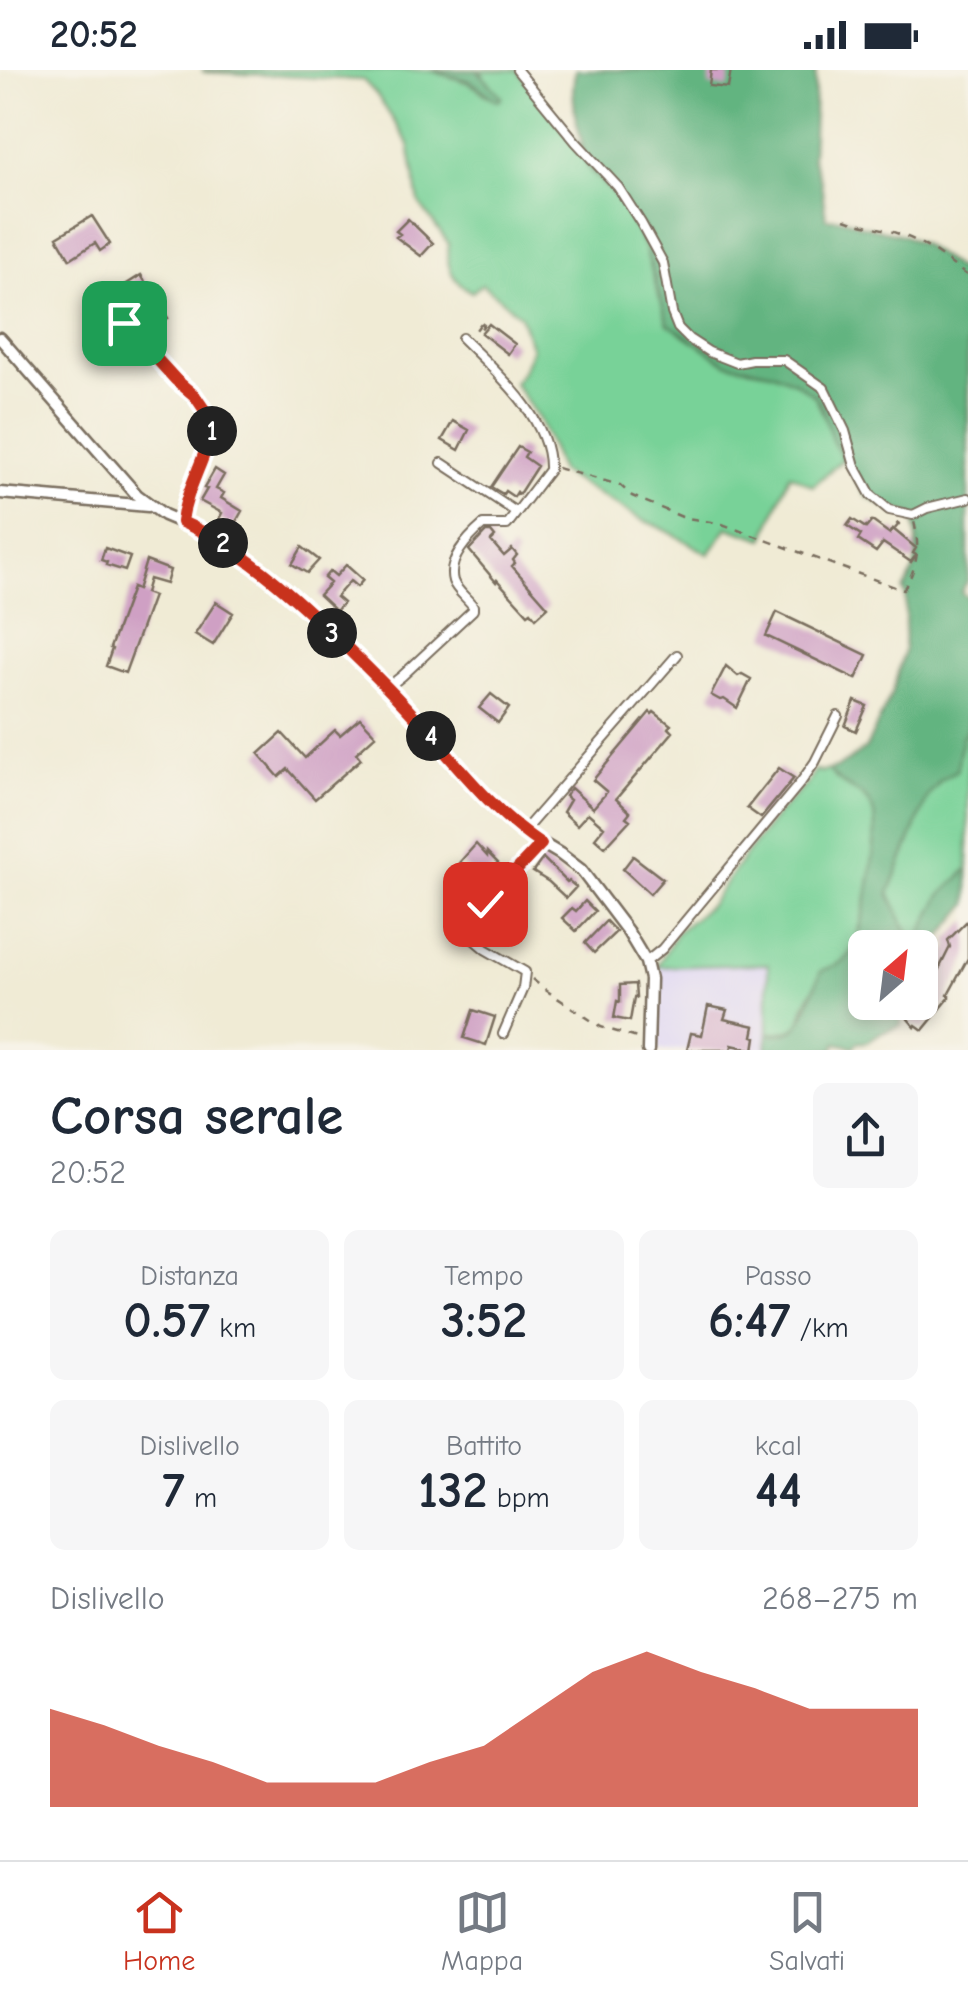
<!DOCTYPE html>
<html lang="it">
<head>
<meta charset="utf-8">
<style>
  body { margin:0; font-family:"Comic Neue",sans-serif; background:#f6f6f7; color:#1f2937; height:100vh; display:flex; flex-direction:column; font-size:38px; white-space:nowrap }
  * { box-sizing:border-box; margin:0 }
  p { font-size:32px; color:#747a83 }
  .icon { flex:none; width:55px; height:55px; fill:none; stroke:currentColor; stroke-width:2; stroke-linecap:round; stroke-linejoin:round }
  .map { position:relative; height:980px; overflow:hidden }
  .sheet { display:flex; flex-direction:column; background:#fff; flex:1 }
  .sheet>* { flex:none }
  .needle { width:65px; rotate:28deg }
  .tools { position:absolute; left:848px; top:860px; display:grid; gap:20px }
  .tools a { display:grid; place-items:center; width:90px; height:90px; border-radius:15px; background:#fff; box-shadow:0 5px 15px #0003; font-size:50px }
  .pin { position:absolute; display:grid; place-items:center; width:85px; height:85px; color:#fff; margin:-42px; border-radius:20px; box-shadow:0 5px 15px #0006 }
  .km { position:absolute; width:50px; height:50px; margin:-25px; border-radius:50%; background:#222; color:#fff; font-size:28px; line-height:50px; text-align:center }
  .round { display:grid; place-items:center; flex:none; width:105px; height:105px; border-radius:15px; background:#f6f6f7 }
  .head { display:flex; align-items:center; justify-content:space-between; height:170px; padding:0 50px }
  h1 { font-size:55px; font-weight:700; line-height:75px }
  .metrics { display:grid; grid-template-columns:repeat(3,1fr); gap:15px; height:170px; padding:10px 50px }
  .metrics div { display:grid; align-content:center; border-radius:15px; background:#f6f6f7; text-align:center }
  .metrics b { font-size:50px; font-weight:700 }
  .metrics small { font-size:28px; font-weight:400 }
  .metrics p { font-size:28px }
  .chart { height:280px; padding:20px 50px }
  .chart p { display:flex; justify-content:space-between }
  .chart svg { width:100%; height:180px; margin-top:10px; fill:#c8321e; opacity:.7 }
  .status { display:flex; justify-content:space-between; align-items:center; height:70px; padding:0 50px; background:#fff; direction:ltr }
  .status svg { height:28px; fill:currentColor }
  .dock { display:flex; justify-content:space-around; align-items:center; height:140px; border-top:2px solid #e0e1e3; background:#fff; font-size:28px; color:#747a83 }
  .dock a { display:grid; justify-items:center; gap:5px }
  .dock .active { color:#c8321e }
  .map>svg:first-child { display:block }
</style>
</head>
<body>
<div class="status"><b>20:52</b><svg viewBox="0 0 49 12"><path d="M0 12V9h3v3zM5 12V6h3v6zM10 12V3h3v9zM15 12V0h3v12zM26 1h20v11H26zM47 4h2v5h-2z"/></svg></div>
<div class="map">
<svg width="968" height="980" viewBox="0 0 968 980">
  <rect width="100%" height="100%" fill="#f7f3e8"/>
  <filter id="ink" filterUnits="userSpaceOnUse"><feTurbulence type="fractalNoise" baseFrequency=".01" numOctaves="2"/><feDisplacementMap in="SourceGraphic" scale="20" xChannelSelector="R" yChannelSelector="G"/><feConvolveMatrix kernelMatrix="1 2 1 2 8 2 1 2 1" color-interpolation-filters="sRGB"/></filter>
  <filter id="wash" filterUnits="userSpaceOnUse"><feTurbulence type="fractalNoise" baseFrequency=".0048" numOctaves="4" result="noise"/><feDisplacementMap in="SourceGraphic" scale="40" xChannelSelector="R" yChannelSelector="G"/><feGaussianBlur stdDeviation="2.25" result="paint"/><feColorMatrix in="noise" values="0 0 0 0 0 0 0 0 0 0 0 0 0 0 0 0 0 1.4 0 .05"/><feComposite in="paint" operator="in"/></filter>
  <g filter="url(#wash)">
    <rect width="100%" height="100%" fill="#f0ebd5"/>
    <!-- built -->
    <path fill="#ded5f5" d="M768,894L767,980H657V897Z"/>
    <!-- green -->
    <path fill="#78d298" stroke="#5a7e5b" stroke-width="2.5" d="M201,0H431C455,10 465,7 486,25L483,4L477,0H517L589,87L588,98L615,125L629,146L645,178L660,229L748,298L772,302L795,312L815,326L843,389L813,416L790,404L764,469L728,457L709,484L658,456L642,450L560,402L540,351L514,313L523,300L532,279L520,245L482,214L472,222C453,213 444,194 449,174L419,133L409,74L377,25L363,10L205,2Z
      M968,659V799L941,825L916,874L904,855L889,823L928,726L940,711L957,700L962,667Z
      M815,700L821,702L829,700C839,717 865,719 873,740C881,763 863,864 850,884C841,898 822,907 812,922C793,950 814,959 768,964V894L657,897L677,862L710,835L742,789L778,743L808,713Z"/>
    <!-- forest -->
    <path fill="#62b480" stroke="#4e6f4f" stroke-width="2.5" d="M431,0H477L502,27L499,31C487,26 482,18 471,12C461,7 443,5 431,0Z
      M575,0H816L812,88L821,112L826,148L845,149L859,155L903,165L922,174L968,206V510L961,522L968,528V659L962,667L957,700L940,711L928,726L889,823L904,855L916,873L941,825L968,799V834L942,866L928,892V909L920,922V878H865V932L910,933L901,948V956L880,963L867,972L857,973L854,977L836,973L834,980H767L768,964C776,964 786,964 793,960C804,954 815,914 821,901C834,896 846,892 853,880C864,860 880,762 873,741C866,720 839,717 829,700L839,697L866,678L892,623L904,581L906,525L903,520C921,494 919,475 913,445L883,435L866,426L833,372L821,336L815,326L795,312L772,302L726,293L668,254L645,178L629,146L615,125L588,98L575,45L573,19Z"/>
    <g id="blocks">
      <!-- building -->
      <path fill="#cfa0c4" d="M711,0H731L728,18L709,16Z
        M92,146L110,174L100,181L95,173L70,189L57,167Z
        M408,149L433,173L421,186L396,167L400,164L396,161Z
        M141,205L168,248L146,261L119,219Z
        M489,254L515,274L508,284L481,263Z
        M453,351L469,360L459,380L442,370Z
        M518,377L527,382L524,387L537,396L519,424L517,422L514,427L505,421L503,424L491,417Z
        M215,399L224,405L216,419L224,423L221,428L242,441L233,457L219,449L222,443L200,431L207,419L204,418Z
        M852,449L866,458L872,451L890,464L893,459L916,478L913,483L916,485L911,492L883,473L876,482L858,470L861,465L847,456Z
        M486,462H491L495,467L491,471L504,486L512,479L517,485L513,490L515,493L512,496L548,537L536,548L531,542L528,544L497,510L496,512L469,480Z
        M302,477L319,490L307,503L292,494Z
        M105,478L130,487L125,501L106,495L107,492L101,490Z
        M146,491L170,500L166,514L149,509L145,523L153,526L125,603L106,596L112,579L110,578L132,518L137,520Z
        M346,495L363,510L357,517L350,511L336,527L343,533L336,541L319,525L330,513L324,508L330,501L336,506Z
        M216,532L233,543L213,575L195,564Z
        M777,542L867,585L856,609L766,566Z
        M726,596L738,606L742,604L751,609L737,638L724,629L720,630L711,625Z
        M491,624L509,638L498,653L479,638Z
        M855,631L867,636L856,661L845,656Z
        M650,642L652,644L654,642L671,655L669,658L673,662L616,729L630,742L626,747L630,750L605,777L595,768L604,757L588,743L577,755L563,742L570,730L565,726L571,718L593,738L607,722L593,710Z
        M360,648L376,665L356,683L361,689L315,729L288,699L279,707L259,684L282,663L305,688L335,660L340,665Z
        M779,698L794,708L761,748L747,738Z
        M476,774L487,786V782L498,793L481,811L460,792Z
        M633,786L663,809L650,824L623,799Z
        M543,788L567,812L569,811L576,817L566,828L549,812L533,802Z
        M585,831L595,841L576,861L562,848L572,838L576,841Z
        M968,850V888L948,925L950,927L923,960L916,955L915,957L908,949L933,911L950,877L948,870Z
        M606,851L616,862L594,883L585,873Z
        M635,914L636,928H634L630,951L614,948L617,931L620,932V915Z
        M708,936L727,940L724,949L755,956L753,966L756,967L754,980L732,975L731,980H687L691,963L702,965Z
        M473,940L495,947L486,975L464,968Z"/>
    </g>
  </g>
  <g filter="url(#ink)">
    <use href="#blocks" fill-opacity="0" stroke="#7a6e5e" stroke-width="2.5"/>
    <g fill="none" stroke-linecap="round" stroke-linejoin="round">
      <!-- minor casing -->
      <g stroke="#7a6e5e" stroke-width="12">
        <path id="minor" d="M517,0L576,72L618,117L641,153L663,193L672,243L678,258L689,269L709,282L737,293L752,290H784L824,318L845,361L855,396L871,425L889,440L913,445L927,438L968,428
          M111,232C128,260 151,286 174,309C188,323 204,333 213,351C209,386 186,416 181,451
          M442,393L516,442
          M388,617L402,606L473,540V536C467,528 456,520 453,511C447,489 468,468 483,455H507L549,400C551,348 495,301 462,268
          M523,762L677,585
          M646,892L662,879L801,712L815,692L838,646
          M503,964L523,918L525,902L485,879L472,868L471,858L475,847L541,774"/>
      </g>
      <!-- tertiary casing -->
      <g stroke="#7a6e5e" stroke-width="15">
        <path id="tertiary" d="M0,268L137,425L164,445L207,463L236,482L295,528L388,617L495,737L523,762L560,784L581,800L628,862L646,892L650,909L648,980
          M0,423L148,436"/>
      </g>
      <!-- path -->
      <path stroke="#7a6e5e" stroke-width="2.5" stroke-dasharray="8 8" stroke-linecap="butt" d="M845,149C863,156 881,157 899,164C925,172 946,191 968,206
        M481,253L484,255L478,262L476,260Z
        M557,398L620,415L632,426L682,447L722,454L903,520C918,497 920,478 914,451
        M898,453L899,454L894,460L893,459Z
        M532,909L547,921L601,957L637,968"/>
      <!-- minor -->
      <use href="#minor" stroke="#fff" stroke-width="8"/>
      <!-- tertiary -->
      <use href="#tertiary" stroke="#fff" stroke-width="10"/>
    </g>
  </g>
  <g fill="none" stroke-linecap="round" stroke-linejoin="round" filter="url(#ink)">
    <!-- route casing -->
    <g stroke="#fff" stroke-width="20">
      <path id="route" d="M124,253L176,310L195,326L212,351C209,386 186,416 182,452C241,478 289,522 335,566C365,595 394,623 421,654C458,696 494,743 541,774L485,834"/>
    </g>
    <!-- route -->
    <use href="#route" stroke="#c8321e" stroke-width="12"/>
  </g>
</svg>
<div class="tools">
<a><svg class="needle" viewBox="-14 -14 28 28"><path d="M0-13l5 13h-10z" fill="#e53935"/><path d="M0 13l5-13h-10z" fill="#747a83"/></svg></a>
</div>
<div class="pin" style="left:124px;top:253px;background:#1e9e55"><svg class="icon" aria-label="arrive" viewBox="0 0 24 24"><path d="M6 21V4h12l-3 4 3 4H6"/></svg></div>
<div class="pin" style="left:485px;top:834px;background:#d93025"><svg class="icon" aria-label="check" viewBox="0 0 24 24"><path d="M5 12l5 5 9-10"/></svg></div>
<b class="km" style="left:212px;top:361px">1</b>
<b class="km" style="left:223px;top:473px">2</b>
<b class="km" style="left:332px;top:563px">3</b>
<b class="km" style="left:431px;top:666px">4</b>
</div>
<section class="sheet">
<div class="head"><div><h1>Corsa serale</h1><p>20:52</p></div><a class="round"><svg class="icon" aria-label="share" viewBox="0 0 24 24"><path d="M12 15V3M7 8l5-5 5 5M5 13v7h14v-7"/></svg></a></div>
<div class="metrics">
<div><p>Distanza</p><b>0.57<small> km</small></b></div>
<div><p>Tempo</p><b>3:52</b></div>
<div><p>Passo</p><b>6:47<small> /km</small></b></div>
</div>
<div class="metrics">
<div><p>Dislivello</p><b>7<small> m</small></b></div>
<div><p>Battito</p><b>132<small> bpm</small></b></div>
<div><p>kcal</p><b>44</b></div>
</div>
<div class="chart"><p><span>Dislivello</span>268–275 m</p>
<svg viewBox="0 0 160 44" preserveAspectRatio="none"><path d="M0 44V20L10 24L20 29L30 33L40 38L50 38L60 38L70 33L80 29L90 20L100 11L110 6L120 11L130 15L140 20L150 20L160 20V44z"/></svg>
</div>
</section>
<nav class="dock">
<a class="active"><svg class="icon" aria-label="home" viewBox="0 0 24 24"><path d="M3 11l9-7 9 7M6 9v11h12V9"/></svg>Home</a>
<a><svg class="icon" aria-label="map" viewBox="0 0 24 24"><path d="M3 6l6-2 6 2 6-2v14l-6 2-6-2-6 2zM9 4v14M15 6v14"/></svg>Mappa</a>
<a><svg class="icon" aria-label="saved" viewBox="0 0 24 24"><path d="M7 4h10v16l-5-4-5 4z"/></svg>Salvati</a>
</nav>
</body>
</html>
